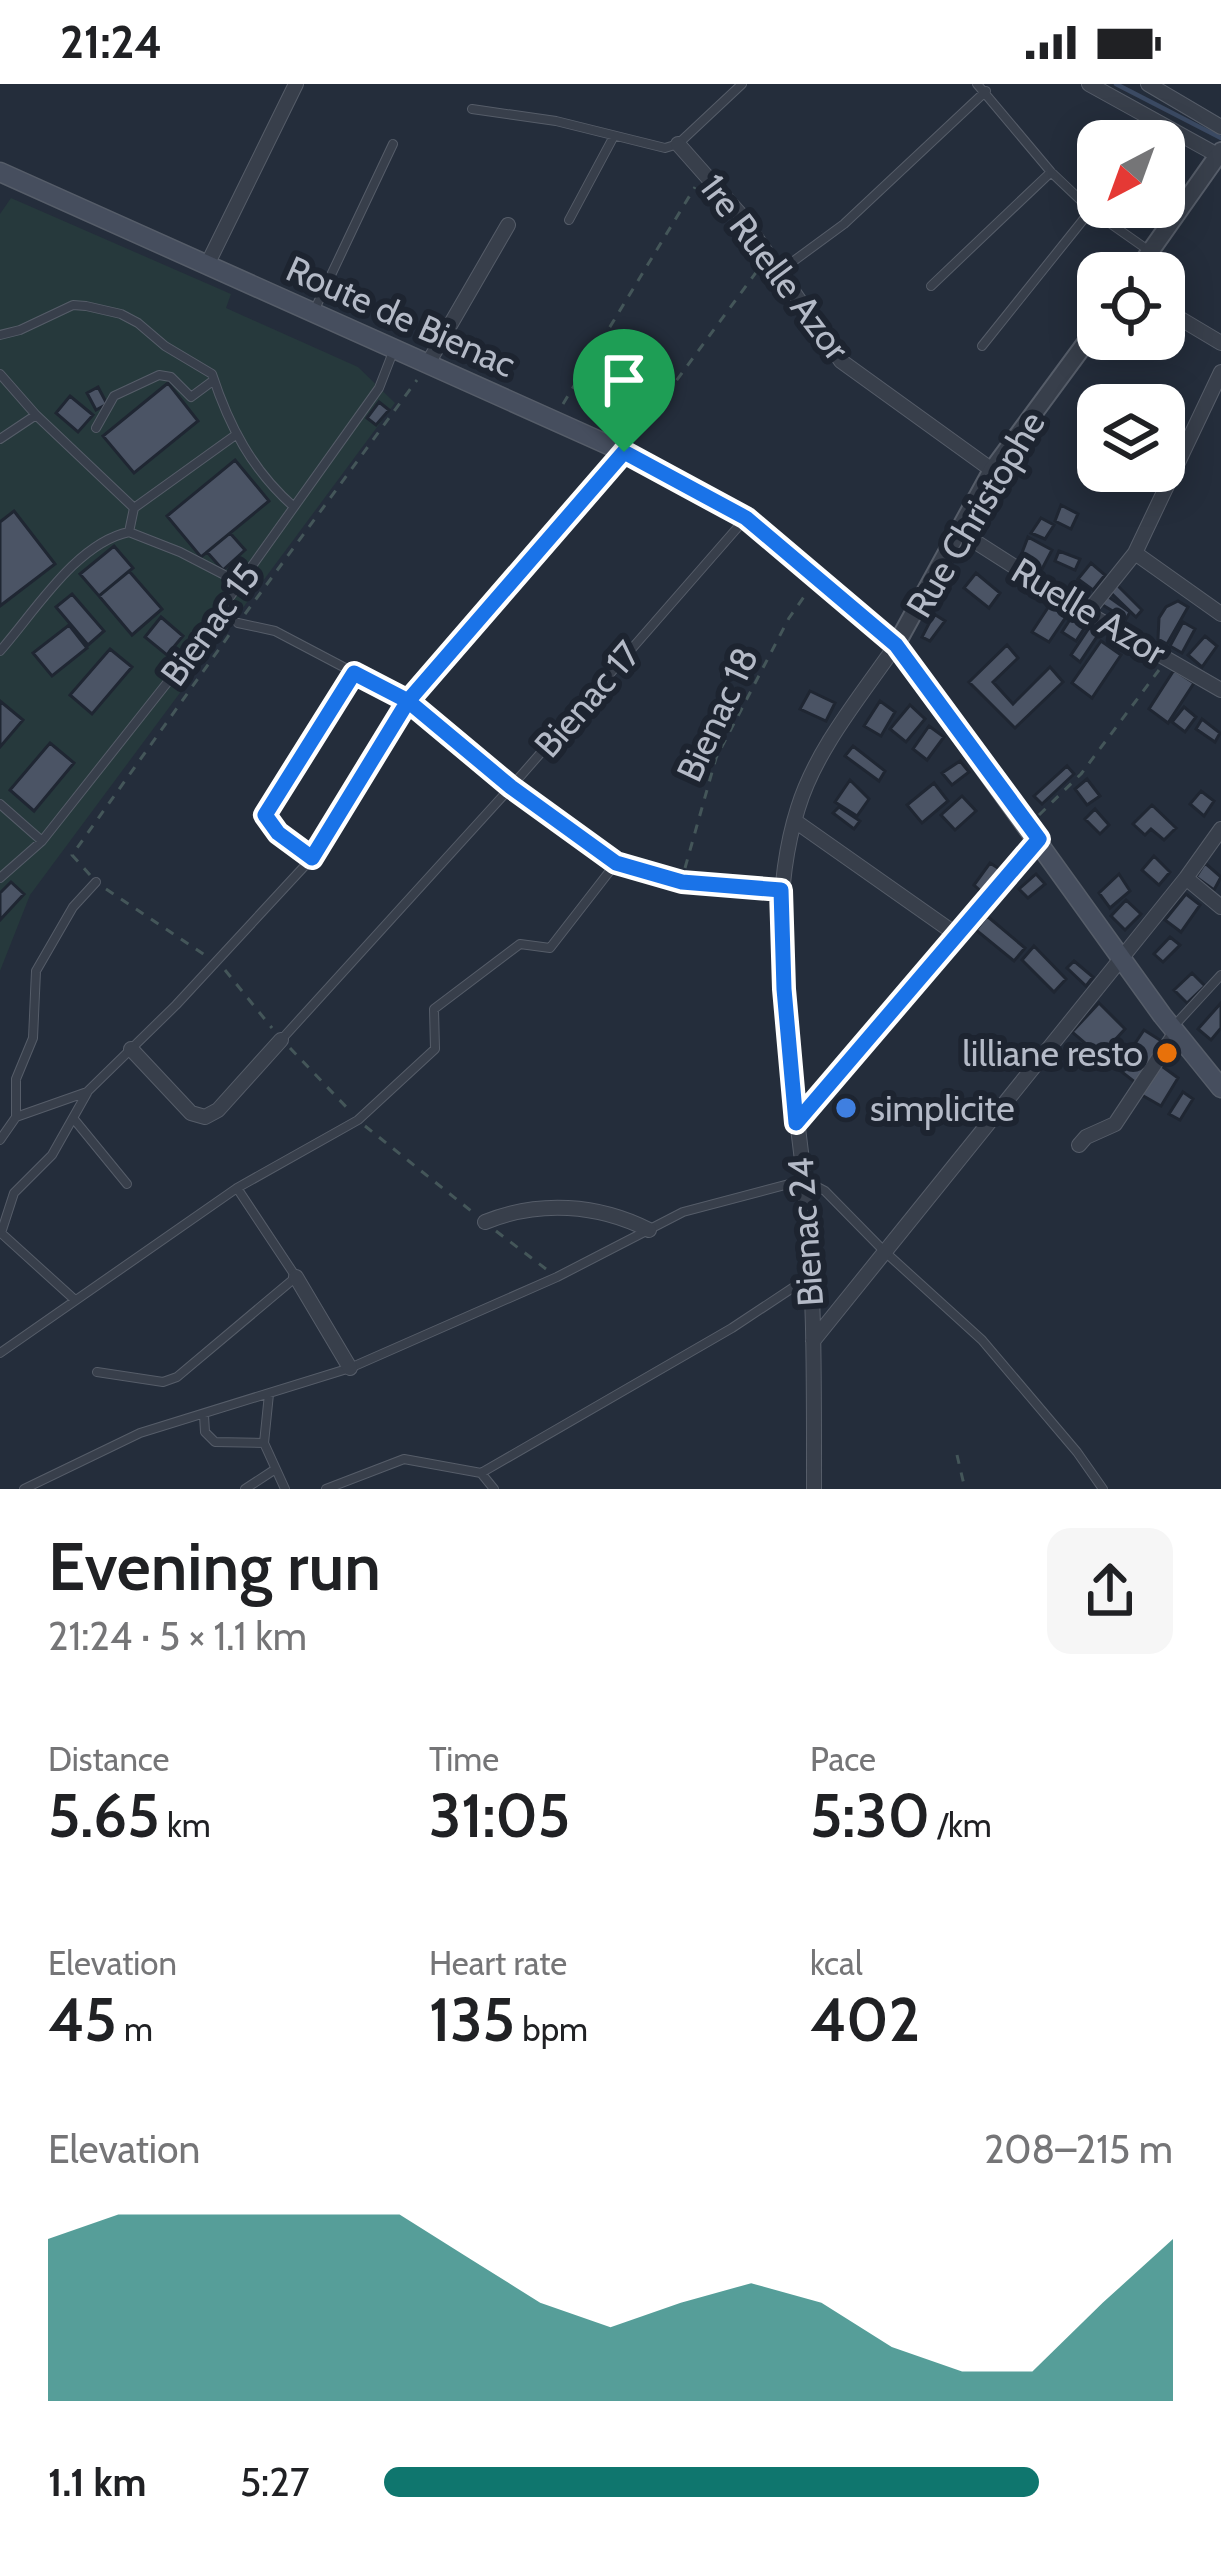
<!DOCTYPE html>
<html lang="en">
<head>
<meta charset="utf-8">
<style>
  body { margin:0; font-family:Cabin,sans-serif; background:#f6f6f6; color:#202124; height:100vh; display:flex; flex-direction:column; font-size:45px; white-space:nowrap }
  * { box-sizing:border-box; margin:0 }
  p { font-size:39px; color:#757577 }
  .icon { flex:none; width:66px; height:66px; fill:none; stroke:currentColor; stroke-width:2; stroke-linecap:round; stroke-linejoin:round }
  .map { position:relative; height:1405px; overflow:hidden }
  .panel { display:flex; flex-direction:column; background:#fff; flex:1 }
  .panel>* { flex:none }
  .needle { width:78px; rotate:221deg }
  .tools { position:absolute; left:1077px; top:36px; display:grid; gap:24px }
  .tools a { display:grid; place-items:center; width:108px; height:108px; border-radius:24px; background:#fff; box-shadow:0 6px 30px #0003; font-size:60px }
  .pin { position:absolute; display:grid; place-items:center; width:102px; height:102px; color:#fff; margin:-123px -51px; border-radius:50% 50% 50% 0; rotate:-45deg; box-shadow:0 0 12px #0007 }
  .pin .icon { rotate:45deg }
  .round { display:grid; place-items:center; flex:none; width:126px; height:126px; border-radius:24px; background:#f6f6f6 }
  .head { display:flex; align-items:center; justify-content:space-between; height:204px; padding:0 48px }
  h1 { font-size:66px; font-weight:600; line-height:90px }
  .stats { display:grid; grid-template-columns:repeat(3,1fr); gap:18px; height:204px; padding:12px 48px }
  .stats div { display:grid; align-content:center }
  .stats b { font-size:60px; font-weight:600 }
  .stats small { font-size:33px; font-weight:400 }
  .stats p { font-size:33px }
  .chart { height:336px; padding:24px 48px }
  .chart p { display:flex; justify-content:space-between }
  .chart svg { width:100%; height:216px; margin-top:12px; fill:#0f766e; opacity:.7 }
  ul { padding:0 48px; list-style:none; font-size:39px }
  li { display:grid; grid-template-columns:192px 144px 1fr; align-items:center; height:90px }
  li i { height:30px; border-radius:15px; background:#0f766e }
  .status { display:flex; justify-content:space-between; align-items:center; height:84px; padding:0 60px; background:#fff; direction:ltr }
  .status svg { height:33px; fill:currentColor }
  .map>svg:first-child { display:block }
</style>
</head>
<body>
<div class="status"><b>21:24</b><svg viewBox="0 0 49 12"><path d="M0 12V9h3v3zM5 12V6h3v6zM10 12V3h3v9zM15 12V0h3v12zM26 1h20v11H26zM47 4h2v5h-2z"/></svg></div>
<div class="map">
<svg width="1221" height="1405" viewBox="0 0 1221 1405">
  <rect width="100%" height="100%" fill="#242d3b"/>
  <!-- green -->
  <path fill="#26393c" d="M11,114L231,210L226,224L358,283L395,319L30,811L0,887V130Z"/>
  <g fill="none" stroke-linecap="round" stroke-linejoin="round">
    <!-- stream -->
    <path stroke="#3b4a63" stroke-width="4.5" d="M1116,0L1221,54"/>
  </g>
  <!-- building -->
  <path fill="#4b5465" stroke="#1f2632" stroke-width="3" d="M168,299L198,337L134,389L103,352Z
    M98,303L107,320L96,326L87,309Z
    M70,312L93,331L78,348L56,329Z
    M379,318L389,326L376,341L367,334Z
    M235,376L269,417L201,473L167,432Z
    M1061,421L1078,430L1071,445L1055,437Z
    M14,427L55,480L0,522V438Z
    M1041,434L1054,441L1045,455L1031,449Z
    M230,449L245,466L223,486L207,468Z
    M1028,453L1052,466L1042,485L1020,474Z
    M114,462L133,484L99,512L80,490Z
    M1059,467L1080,475L1075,486L1055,477Z
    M1091,479L1105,491L1093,506L1078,495Z
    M129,487L162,525L132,551L99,512Z
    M976,489L1000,509L989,524L964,504Z
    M1115,499L1142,526L1136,533L1109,507Z
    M72,510L104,547L88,561L56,523Z
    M1106,511L1130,528L1126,535L1101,520Z
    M1053,516L1070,527L1049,558L1032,548Z
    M1178,517L1188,523L1167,560L1158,555L1159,534L1166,523Z
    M934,530L945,537L930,557L922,553Z
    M1073,531L1087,540L1076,557L1062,548Z
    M161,533L183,552L167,571L145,553Z
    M1183,538L1195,545L1182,569L1170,562Z
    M69,541L87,564L52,592L33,569Z
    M1091,541L1100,548L1080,578L1071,571Z
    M1205,552L1217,562L1202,583L1188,571Z
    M1101,557L1121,571L1092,614L1072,599Z
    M1007,561L1018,574L993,598L1013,620L1050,583L1063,598L1015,644L969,598Z
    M110,565L132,583L92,630L70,611Z
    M1174,586L1194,599L1168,639L1149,625Z
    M810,607L835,619L826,637L800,625Z
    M0,617L23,636L0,663Z
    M880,617L895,628L881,652L864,642Z
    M910,621L925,635L906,658L890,645Z
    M1184,623L1196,633L1185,648L1172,638Z
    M1202,635L1220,649L1215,658L1196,645Z
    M929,642L944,653L927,676L913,665Z
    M50,659L74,679L34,727L10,706Z
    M853,662L885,687L879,697L845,672Z
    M960,677L969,688L952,701L942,689Z
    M1067,682L1074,690L1042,720L1034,712Z
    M1087,695L1100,712L1087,721L1075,705Z
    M850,696L869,715L857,732L835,718Z
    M934,699L948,717L922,739L907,721Z
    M1201,707L1214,717L1204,732L1190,720Z
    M962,712L976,727L955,746L941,731Z
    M1152,721L1176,744L1164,756L1151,745L1145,751L1133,740Z
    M839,723L860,737L854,745L833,729Z
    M1095,725L1109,741L1100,750L1085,735Z
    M1154,772L1170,788L1159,801L1142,786Z
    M990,779L1001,786L983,809L974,801Z
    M1205,779L1221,793L1214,806L1196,793Z
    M1036,790L1045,800L1028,814L1019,805Z
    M1119,790L1130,807L1110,824L1099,809Z
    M11,798L24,810L0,836V809Z
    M1186,810L1200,821L1181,848L1165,836Z
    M1126,816L1141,830L1125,846L1111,832Z
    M987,832L1025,864L1014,877L976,846Z
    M1170,853L1180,861L1163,878L1154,870Z
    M1034,862L1066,895L1054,908L1022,876Z
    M1074,877L1093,893L1086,902L1067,884Z
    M1192,889L1205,902L1187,919L1174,906Z
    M1099,919L1125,945L1100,972L1072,948Z
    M1221,919V944L1211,956L1198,945Z
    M1144,946L1163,958L1136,999L1118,985Z
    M1159,980L1178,994L1161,1022L1140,1010Z
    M1183,1008L1193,1015L1180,1036L1169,1030Z"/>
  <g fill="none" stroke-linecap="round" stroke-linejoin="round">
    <!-- service casing -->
    <g stroke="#565d69" stroke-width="10">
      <path id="service" d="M977,0L1051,88L1091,126L1148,166
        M472,25L556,37L665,64L678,60L742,0
        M569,136L614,52
        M780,187L844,140L986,7
        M931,202L1051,88
        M314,227L393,60
        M0,251L20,246L73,221L86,222L121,230L138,239L165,262L212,290C229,342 252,386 294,423
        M982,262L1091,126
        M0,290L36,331L134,424L129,448L180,468L240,499
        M96,344L114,312L159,291L171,293L191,313L214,296
        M0,355L36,331
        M134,424L237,350
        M238,539L275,547L408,617L511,703L616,779L682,798L781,806
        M0,567C34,529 76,459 129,448
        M0,720L42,757
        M0,794L42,757L182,580L379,304L393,268
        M1173,943L1221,891
        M281,956L511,703L745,435
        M16,1033V995L33,954L36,887L73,823L96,798
        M73,1034L127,1100
        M0,1056L16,1033L87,1008L176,921L312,774L408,617L623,368
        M75,1216L1,1149L14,1109L52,1071L87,1009
        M0,1269L237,1104L358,1036L435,965L434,925L520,860L550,864L616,779
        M97,1288L163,1298L177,1293L296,1193L237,1104
        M269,1310L264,1359L285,1405
        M204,1331L205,1348L215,1358L264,1359
        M481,1389L732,1244L809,1193
        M24,1405L140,1349L350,1284L557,1193L683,1128L804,1096L825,1107L884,1167L982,1256L1077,1368L1103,1405
        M245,1405L274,1386
        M326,1405L404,1375L481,1389L494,1405"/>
    </g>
    <!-- minor casing -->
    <g stroke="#565d69" stroke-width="16">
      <path id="minor" d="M1089,0L1221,73
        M1148,0L1221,43
        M678,60L739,129L841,277L992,386
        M207,181L296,0
        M1164,225L1221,259
        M427,281L508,141
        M957,446L1087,529L1221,606
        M1135,469L1221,530
        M1087,529L1135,469L1221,288
        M795,737L957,851
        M312,774L271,742L265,728L325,640L354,589
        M1186,794L1221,823
        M131,965L191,1029L205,1033L218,1026L281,956
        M796,1039L1039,755
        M1079,1061L1086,1053L1115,1040L1176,948
        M485,1138C539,1116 598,1120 649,1146
        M296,1193L350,1284
        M813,1257L1186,794L1221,745
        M814,1405C814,1302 815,1197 804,1095C792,977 761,840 798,724C816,665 861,612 896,561"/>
    </g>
    <!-- tertiary casing -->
    <g stroke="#565d69" stroke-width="20">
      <path id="tertiary" d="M1135,189L1221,67
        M896,561L992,386L1098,242"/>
    </g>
    <!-- secondary casing -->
    <g stroke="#565d69" stroke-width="21">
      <path id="secondary" d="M0,88L624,368L746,434L896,561L1162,931L1221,1004"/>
    </g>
    <!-- path -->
    <path stroke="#445659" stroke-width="3" stroke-dasharray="9 9" stroke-linecap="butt" d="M563,320L695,103
      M634,354L760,183
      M245,530L417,296
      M1039,731L1081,690L1159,586
      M685,784L716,674L789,534L806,510
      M90,791L72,771L232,547
      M106,805L208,873
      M225,886L272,944
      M290,964L350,1027
      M365,1042L475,1130
      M496,1147L546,1185
      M957,1371L965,1405"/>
    <!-- service -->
    <use href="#service" stroke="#383f4b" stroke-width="8"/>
    <!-- minor -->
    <use href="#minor" stroke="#383f4b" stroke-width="14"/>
    <!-- tertiary -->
    <use href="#tertiary" stroke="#383f4b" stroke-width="16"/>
    <!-- secondary -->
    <use href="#secondary" stroke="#464e5e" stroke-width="18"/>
  </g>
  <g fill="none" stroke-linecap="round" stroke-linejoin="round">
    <!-- route casing -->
    <g stroke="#fff" stroke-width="24">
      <path id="route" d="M624,368L408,617L312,774L278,749L265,731L354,589L408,617L511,703L616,779L682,798L781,806L784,905L796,1039L1039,755L896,561L746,434L624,368"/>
    </g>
    <!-- route -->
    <use href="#route" stroke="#1a73e8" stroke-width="15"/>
  </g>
  <!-- markers -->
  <circle fill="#e8710a" stroke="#1d2430" stroke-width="4.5" cx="1167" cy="969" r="12"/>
  <circle fill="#3f7fe0" stroke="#1d2430" stroke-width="4.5" cx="846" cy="1024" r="12"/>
  <g text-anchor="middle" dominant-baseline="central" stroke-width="12" stroke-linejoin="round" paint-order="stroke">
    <!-- street labels -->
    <g font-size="36" fill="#b4bac7" stroke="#1d2430">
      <text transform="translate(775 183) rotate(53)">1re Ruelle Azor</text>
      <text transform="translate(401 232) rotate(24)">Route de Bienac</text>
      <text transform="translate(975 430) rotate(-59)">Rue Christophe</text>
      <text transform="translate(1089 527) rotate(31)">Ruelle Azor</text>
      <text transform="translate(210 540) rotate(-54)">Bienac 15</text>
      <text transform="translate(587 615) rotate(-49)">Bienac 17</text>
      <text transform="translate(717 630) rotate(-65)">Bienac 18</text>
      <text transform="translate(805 1148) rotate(-94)">Bienac 24</text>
    </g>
    <!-- poi labels -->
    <g font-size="36" fill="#b4bac7" stroke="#1d2430" text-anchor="end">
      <text x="1143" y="969">lilliane resto</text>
      <text x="870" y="1024" text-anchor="start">simplicite</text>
    </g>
  </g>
</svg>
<div class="tools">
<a><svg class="needle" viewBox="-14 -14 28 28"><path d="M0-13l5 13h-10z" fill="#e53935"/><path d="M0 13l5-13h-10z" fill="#757577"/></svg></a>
<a><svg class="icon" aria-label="locate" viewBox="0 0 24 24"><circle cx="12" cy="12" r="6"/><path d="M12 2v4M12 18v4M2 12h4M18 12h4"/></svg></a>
<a><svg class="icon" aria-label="layers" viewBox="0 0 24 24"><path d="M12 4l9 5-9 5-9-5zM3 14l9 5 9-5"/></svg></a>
</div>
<div class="pin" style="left:624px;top:368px;background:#1e9e55"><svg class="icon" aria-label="arrive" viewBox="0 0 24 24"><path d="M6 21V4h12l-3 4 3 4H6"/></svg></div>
</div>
<section class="panel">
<div class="head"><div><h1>Evening run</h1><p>21:24 · 5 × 1.1 km</p></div><a class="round"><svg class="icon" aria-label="share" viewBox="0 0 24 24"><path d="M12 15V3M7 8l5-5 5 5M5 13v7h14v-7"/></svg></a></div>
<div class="stats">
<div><p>Distance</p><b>5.65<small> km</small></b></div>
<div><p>Time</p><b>31:05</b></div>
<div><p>Pace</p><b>5:30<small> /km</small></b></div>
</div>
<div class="stats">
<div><p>Elevation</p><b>45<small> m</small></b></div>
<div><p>Heart rate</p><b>135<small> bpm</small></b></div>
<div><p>kcal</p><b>402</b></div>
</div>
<div class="chart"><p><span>Elevation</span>208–215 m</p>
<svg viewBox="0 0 160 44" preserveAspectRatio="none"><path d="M0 44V11L10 6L20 6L30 6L40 6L50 6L60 15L70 24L80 29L90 24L100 20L110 24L120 33L130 38L140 38L150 24L160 11V44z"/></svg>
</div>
<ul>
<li><b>1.1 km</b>5:27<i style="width:83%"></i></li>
</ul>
</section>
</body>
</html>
